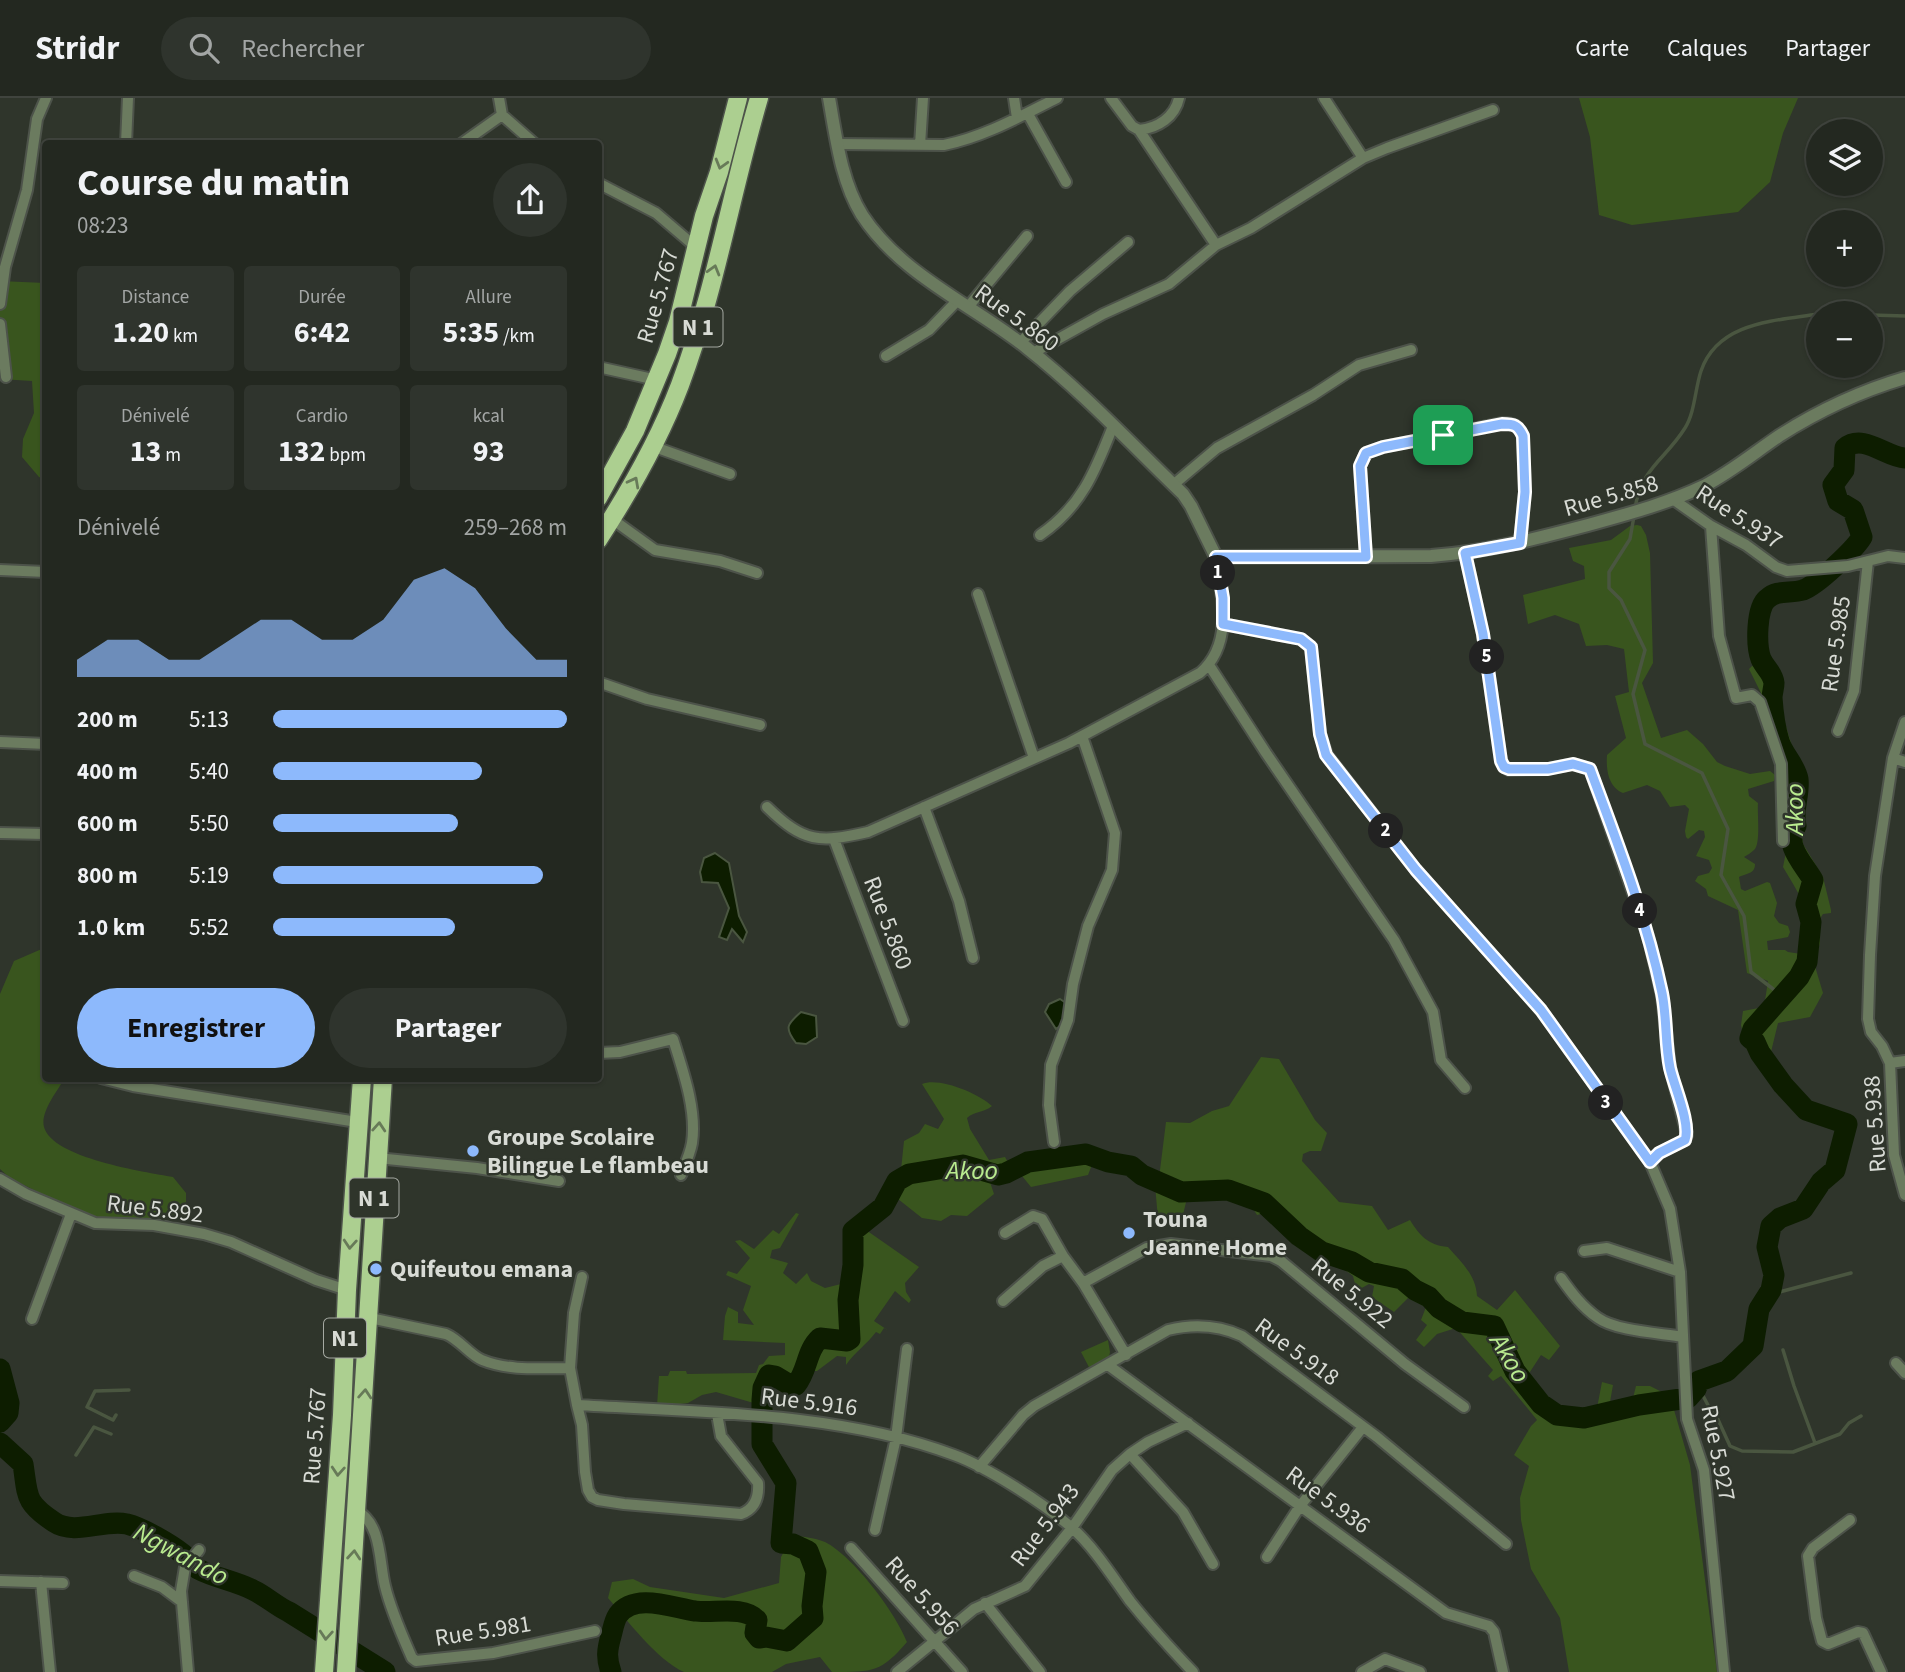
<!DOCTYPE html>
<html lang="fr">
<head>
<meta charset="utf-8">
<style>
  body { margin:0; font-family:"Source Sans 3",sans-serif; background:#2f342d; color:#f1f3f6; height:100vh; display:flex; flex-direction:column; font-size:26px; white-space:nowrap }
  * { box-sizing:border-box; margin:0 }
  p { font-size:23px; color:#a3a6a5 }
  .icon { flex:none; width:38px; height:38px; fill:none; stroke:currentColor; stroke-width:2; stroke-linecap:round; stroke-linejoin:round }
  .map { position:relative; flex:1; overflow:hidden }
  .details { position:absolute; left:42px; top:42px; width:560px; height:942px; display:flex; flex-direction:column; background:#232820; border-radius:7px; box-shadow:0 2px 5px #0004,0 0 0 2px #40443e }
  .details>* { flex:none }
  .controls { position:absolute; left:1806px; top:21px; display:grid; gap:14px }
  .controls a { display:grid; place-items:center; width:77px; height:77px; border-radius:50%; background:#232820; box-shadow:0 2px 5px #0004,0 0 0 2px #40443e; font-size:35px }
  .pin { position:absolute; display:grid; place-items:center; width:60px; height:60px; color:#fff; margin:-30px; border-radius:14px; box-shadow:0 4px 10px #0006 }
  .km { position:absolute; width:35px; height:35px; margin:-18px; border-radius:50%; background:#222; color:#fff; font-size:19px; line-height:35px; text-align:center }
  .round { display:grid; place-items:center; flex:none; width:74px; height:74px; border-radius:37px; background:#2f342d }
  .head { display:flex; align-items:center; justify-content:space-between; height:119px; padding:0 35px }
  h1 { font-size:38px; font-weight:700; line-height:52px }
  .metrics { display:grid; grid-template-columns:repeat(3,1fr); gap:10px; height:119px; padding:7px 35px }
  .metrics div { display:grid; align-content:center; border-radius:7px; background:#2f342d; text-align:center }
  .metrics b { font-size:30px; font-weight:700 }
  .metrics small { font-size:19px; font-weight:400 }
  .metrics p { font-size:19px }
  .chart { height:196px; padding:14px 35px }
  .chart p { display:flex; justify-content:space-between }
  .chart svg { width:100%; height:126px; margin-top:7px; fill:#8db9fc; opacity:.7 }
  .action { display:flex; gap:14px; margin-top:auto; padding:14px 35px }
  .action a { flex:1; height:80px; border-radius:42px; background:#8db9fc; color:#111; font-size:28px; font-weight:700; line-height:80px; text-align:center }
  .action a+a { background:#2f342d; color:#f1f3f6 }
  ul { padding:0 35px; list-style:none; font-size:23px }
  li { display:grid; grid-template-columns:112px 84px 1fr; align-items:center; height:52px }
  li i { height:18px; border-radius:9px; background:#8db9fc }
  header { display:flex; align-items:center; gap:42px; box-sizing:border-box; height:98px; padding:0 35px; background:#232820; border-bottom:2px solid #40443e }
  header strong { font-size:33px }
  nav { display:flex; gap:38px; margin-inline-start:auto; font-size:24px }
  .search { width:490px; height:63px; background:#2f342d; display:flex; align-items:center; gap:18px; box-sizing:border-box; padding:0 24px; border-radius:38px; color:#a3a6a5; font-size:26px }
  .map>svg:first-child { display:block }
</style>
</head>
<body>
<header>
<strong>Stridr</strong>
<div class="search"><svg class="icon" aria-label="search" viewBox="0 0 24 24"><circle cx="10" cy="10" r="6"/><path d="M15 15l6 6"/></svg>Rechercher</div>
<nav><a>Carte</a><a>Calques</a><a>Partager</a></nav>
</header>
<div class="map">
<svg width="1905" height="1574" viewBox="0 0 1905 1574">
  <rect width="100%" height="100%" fill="#2f352b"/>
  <!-- green -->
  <path fill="#39551e" d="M1579,0H1798L1783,35L1770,84L1738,114L1632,127L1599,117L1590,39Z
    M0,183L45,185V382L39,379L22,359L23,341L34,315L32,283L0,281Z
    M1637,427L1641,428L1646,437L1650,455L1653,565L1642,585L1661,640L1687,632L1703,646L1717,664L1725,668L1750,676L1770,673L1775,677L1774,683L1748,691L1749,698L1758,705C1757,716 1761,746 1754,752C1751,755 1747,757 1744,759L1755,766C1755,776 1747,775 1739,779L1741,791L1745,793L1767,784L1770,785L1777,805L1774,818L1779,825L1788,828L1790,834L1788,839L1767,843L1768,852H1785L1788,854L1801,856C1814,814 1804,805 1783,769L1788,744L1786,718L1794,695L1793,686L1776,654L1761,595L1749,571L1752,568L1758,569L1780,609L1798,668L1801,681L1799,723L1803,746L1823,779L1831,812V815L1823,816L1819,822L1820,845L1814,865L1823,895L1810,919L1778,925L1771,954L1747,952L1741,927L1743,913L1764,909L1768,883L1747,875L1738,812L1708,798L1706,791L1695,783L1698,778L1709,775L1712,770L1709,762L1696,758L1705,739L1704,733L1699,732L1688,741L1686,739L1685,733L1689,711L1685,707L1670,709L1660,693L1647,687L1623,695C1608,689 1606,671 1607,657L1626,640L1615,598L1629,594L1624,551L1607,547L1586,548L1579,526L1555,517L1528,526L1523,497L1585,481L1584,468L1573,463L1569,450L1611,442L1630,428Z
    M44,850L46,980H65C58,992 40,1014 44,1029C52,1060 145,1074 173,1079L186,1095V1117L127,1123L84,1117L10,1080L0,1071V896L14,863Z
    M1261,959L1279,961L1315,1022L1327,1035L1321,1053H1310L1303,1056L1302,1063L1339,1104L1372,1108L1388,1132L1410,1122C1420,1138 1428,1147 1448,1149C1461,1164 1476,1177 1477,1198L1497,1212L1515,1192L1560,1248L1549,1262L1541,1257L1526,1280L1548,1298L1547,1308L1571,1315L1597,1310L1602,1284L1613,1287L1610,1304H1632L1636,1288H1650L1670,1298L1690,1367L1717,1574H1569L1560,1520L1531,1471L1521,1422L1520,1400L1529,1368L1514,1357L1531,1328L1537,1322L1501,1278L1493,1283L1488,1278L1493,1272L1456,1230L1437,1236L1424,1249L1416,1242L1427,1227L1421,1222L1426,1209L1408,1200L1394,1214L1372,1199L1374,1188L1369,1186L1360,1191L1355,1186L1353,1178C1340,1167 1325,1163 1311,1153C1293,1142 1281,1126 1265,1115L1257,1117C1252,1109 1253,1105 1242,1101L1238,1106L1230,1102V1095L1188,1096L1181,1125L1158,1121L1155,1087L1122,1070L1093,1064L1088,1077L1031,1089L1018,1073L990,1084L994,1096L967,1118L951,1117L941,1123L922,1120L898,1101L904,1043L919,1035L925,1026L938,1031L944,1021L922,986C939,979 978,995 992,1008C984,1015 974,1013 967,1020L970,1031L989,1062L1005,1059L1010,1068H1013C1040,1056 1076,1044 1104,1060L1145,1069V1077L1159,1080L1166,1024L1190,1025L1212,1013L1229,1008Z
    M796,1115L799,1116L780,1150L772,1152L770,1160L788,1165L783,1175L796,1186L807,1175L811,1183L825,1190L841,1186L843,1180L849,1179L846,1195V1235C838,1235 827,1234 819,1238C806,1246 805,1275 792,1279C783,1281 775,1271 766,1273L761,1283L757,1306L716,1294L702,1297L688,1305C678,1306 668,1308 657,1308L659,1278H668L670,1273H686L687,1276L756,1275L759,1267L763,1266L769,1258L785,1257V1245L723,1242L725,1218L728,1209L738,1214V1225L754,1227L743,1212L751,1188L726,1177L728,1173L737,1176L750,1160L735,1143L740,1142L754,1151L773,1132L779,1136Z
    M866,1132L919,1169L905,1185L906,1194L911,1202L909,1205L895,1193L874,1223L889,1233L884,1230L880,1236L876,1234C867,1246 855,1254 846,1267V1259L837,1258L817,1273H811V1264L821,1245L841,1248L854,1243L851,1205L859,1143L863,1133Z
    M1108,1242L1110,1254L1108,1264L1091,1273L1081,1254Z
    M793,1437C803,1439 816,1440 825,1444C853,1458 896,1515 907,1544C881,1574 874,1574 832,1574L820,1559L786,1566L772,1574H684C657,1562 627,1522 608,1500L612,1484L633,1481L650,1489L724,1500L779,1485L781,1459Z"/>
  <!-- water -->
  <path fill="#0d1d00" stroke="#4a5640" stroke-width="2" d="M715,755L729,765L739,818L747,834L743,844L732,831L727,842L719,839L729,810L718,785L702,784L700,774L704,760Z
    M1060,901L1069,907L1065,924L1056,931L1045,914L1049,906Z
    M801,914L816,918L817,939L806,946L796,945C784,930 787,926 801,914Z"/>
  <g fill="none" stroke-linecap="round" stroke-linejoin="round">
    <!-- stream -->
    <path stroke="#4a5640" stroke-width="3.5" d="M1820,215H1828
      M1871,217L1905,218
      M1635,410C1642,369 1665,362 1685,330C1695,314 1695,291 1701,273C1718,224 1774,223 1818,216
      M1634,418L1630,441L1609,474V490L1621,502L1645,552L1633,596L1645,646L1702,675L1728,731L1721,777L1744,818L1751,874L1781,897
      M1768,1197L1851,1175
      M1783,1252L1794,1288L1815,1345
      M1696,1291L1701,1294L1709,1309L1715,1315L1730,1348L1742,1353L1793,1354L1840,1336L1849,1325L1861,1318
      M116,1317L113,1322L87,1309L95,1293L129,1292
      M76,1357L94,1329L111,1336"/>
    <!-- river -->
    <path stroke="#0d1d00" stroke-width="21" d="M0,1271L9,1305L8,1315L0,1324
      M0,1345L23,1366C28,1398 24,1404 54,1424C75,1438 103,1421 127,1426C143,1430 170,1446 183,1456C188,1460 192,1467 198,1471C215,1480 236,1483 253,1492C266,1498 276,1508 289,1514L385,1574
      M611,1574C606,1560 607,1552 611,1538C613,1531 614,1523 618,1517C635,1494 673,1510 695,1513C713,1516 743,1507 757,1522L755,1535L759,1540L766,1539L787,1543L813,1520L812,1508L816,1474L808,1453L793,1446L781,1445L786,1385L762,1346V1302L763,1290L769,1277L775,1278L790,1287H796C808,1272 806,1253 820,1240L847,1243L850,1241L848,1202L853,1167V1133L883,1109L897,1083L909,1076L963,1067L998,1077L1006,1075L1028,1064L1086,1056L1108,1064L1131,1068L1142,1077L1181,1094L1228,1092L1264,1105L1299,1138L1322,1154L1352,1164L1369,1174L1402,1181L1415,1192L1429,1199L1439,1210L1462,1224L1494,1228L1515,1273L1541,1306L1557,1317L1584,1320L1639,1307L1688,1300L1696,1291L1699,1283L1727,1273L1753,1248L1759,1211L1771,1192L1774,1177L1767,1149L1771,1128L1780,1120L1803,1111L1821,1084L1835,1072L1847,1026L1806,1012L1783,987L1760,955L1755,944L1750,940L1753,931L1799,879L1807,864L1811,824L1806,806L1813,782C1803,765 1783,746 1796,728C1792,711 1800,697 1798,681C1795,666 1783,657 1779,643C1775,630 1773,614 1772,600C1772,595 1774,590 1774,585C1773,575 1765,570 1761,561C1756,548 1756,510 1767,501C1778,491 1790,496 1803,492C1817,487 1854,452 1862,439L1853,412L1838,403L1833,387L1844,372L1845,350C1863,335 1886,359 1905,360"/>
    <!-- minor casing -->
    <g stroke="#4d534a" stroke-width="14">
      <path id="minor" d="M499,0L502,17
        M1014,0L1017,20
        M1111,0L1132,28L1139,32C1158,30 1175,19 1179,0
        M1324,0L1363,60
        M1028,16L1066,84
        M1139,32L1216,147
        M126,46L128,0
        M461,46L502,17L535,46
        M837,46L944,47C984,39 1021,18 1057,0
        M920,47L923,0
        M598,85L656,115L697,150
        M0,206L5,169L27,92L37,21L46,0
        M968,209L1027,138
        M0,226L6,279
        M1020,245L1070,193L1128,144
        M1033,255L1103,216L1169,186L1216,147L1251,130L1363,60L1387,50L1493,12
        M886,258L929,232L957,203
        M598,269L657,282
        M652,348L730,376
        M1173,387L1217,350L1313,297L1359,267L1411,252
        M1674,402L1711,428L1746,447L1776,469L1787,473L1848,468L1888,458L1905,460
        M612,421L655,452L720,463L757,475
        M1711,428L1719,538L1736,600L1752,597L1760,604L1781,666L1783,743
        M1040,437C1081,409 1095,374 1113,328
        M1465,455L1483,536L1501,664L1504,669L1509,672L1548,671L1573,666L1590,671L1648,838L1662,898L1670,969L1687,1037L1685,1042L1659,1055L1650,1064L1670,1111L1680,1174L1687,1321L1704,1372L1724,1574
        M1366,459L1360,368L1366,355L1383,349L1502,325C1514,325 1518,327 1523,338L1525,394L1520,445
        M0,472L46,474
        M978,496L1034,660
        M1223,526L1301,541L1311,549L1320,636L1327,657L1416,772L1541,912L1650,1064
        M1209,567L1266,655L1394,842L1433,914L1441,962L1465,990
        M598,584L647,601L760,627
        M1905,624L1893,660L1905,664
        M1838,633L1854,593L1868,463
        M0,644L46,646
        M767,709C804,745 819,745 868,734L1069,645L1200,575C1234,546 1222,498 1216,459
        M924,709L959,803L973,860
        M0,735L46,736
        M834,741L903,923
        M598,955L620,954L673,941C683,973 697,1012 692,1045C690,1056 685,1067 681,1077
        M1905,963L1890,965L1894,1057L1905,1097
        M1890,965L1882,948L1871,934L1868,921L1870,857L1875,778L1893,660
        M101,980L133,988L357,1024
        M1054,1044L1049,1007L1051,967L1068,922L1073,886L1088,828L1112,772L1115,735L1082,638
        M377,1060L477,1070L559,1083
        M0,1081L26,1096L95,1125L154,1127L204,1136L231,1144L316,1182L347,1192
        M1005,1135L1033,1118L1042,1121L1063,1158
        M1584,1153L1607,1150L1680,1174
        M1561,1180C1571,1194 1582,1209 1598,1220C1616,1233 1660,1235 1683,1239
        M1083,1185L1147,1150L1171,1146L1271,1158L1281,1163L1405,1266L1464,1309
        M1003,1203L1043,1168L1063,1158L1083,1185L1126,1257
        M370,1220L446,1236C460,1242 470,1257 482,1262C509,1273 540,1270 570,1270L577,1307C698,1314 840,1314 954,1357C987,1369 1043,1405 1071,1429C1094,1449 1112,1478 1130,1503C1150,1528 1171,1551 1193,1574
        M32,1221L71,1116
        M1896,1265L1905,1275
        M1108,1267L1446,1515L1489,1528L1494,1534L1503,1574
        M570,1270L574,1215L582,1179
        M577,1307L582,1327L585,1374L588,1392L592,1399L598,1402L624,1406L741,1416C755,1411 759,1399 758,1385L721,1338L717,1316
        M1130,1356L1183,1414L1213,1466
        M979,1369L1023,1317L1034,1308L1168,1232C1193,1226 1218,1227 1242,1238L1377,1339L1506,1446
        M357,1413C382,1426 379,1464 385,1488C391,1513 402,1537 412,1560L416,1563L493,1555L595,1533
        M1850,1422L1813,1450L1808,1458L1816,1520L1822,1543L1828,1546L1858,1534L1863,1535L1881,1574
        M875,1432L896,1340L907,1251
        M851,1450L962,1574
        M1267,1459L1300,1408L1363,1329
        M134,1478L162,1489L182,1504
        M0,1483L63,1485
        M41,1484L50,1574
        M985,1505L1040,1574
        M188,1574L181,1493L185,1469L199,1452
        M897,1574L974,1511L1025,1488L1072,1430L1112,1372L1130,1356L1148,1344L1188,1325
        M1362,1574L1385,1561L1420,1574"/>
    </g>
    <!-- tertiary casing -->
    <g stroke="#4d534a" stroke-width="16">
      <path id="tertiary" d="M829,0C836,39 841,83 862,117C901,177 973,207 1027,250C1083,294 1132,347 1183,396L1191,408L1216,459L1431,458C1485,454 1535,441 1588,427C1628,416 1666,406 1704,388C1731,374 1754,355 1779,338C1818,313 1861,293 1905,280"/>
    </g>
    <!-- trunk casing -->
    <g stroke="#4d534a" stroke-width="21">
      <path id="trunk" d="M598,400L635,333L667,256L678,224L704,118L719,74L738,0
        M598,442C630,393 659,342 680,287C715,194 731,95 759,0
        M324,1574L342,1317L347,1192L362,980
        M346,1574L383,980"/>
    </g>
    <!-- minor -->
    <use href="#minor" stroke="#6b7b5f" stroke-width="10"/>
    <!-- tertiary -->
    <use href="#tertiary" stroke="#6b7b5f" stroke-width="12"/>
    <!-- trunk -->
    <use href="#trunk" stroke="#accf90" stroke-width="18"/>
  </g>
  <!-- one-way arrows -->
  <defs><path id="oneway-chevron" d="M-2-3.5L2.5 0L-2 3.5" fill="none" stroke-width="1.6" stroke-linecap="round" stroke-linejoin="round" transform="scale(1.75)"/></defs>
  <g stroke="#677a58">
    <use href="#oneway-chevron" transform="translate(721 66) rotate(106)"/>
    <use href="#oneway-chevron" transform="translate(714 172) rotate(-74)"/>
    <use href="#oneway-chevron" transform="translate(634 384) rotate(-62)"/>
    <use href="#oneway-chevron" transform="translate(379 1029) rotate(-86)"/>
    <use href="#oneway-chevron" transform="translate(350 1146) rotate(94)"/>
    <use href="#oneway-chevron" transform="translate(365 1296) rotate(-86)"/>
    <use href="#oneway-chevron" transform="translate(338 1373) rotate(94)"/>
    <use href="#oneway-chevron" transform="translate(354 1457) rotate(-85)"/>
    <use href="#oneway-chevron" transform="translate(326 1537) rotate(94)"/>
  </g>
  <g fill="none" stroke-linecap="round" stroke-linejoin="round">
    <!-- route casing -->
    <g stroke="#fff" stroke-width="14">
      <path id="route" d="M1502,326C1514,326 1518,327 1523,338L1525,394L1520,445L1465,455L1483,536L1501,663L1504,669L1509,671H1548L1573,666L1590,671C1617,744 1646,818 1662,895C1667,920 1665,945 1670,970C1674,988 1691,1026 1685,1042L1659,1055L1650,1064L1541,912L1416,772L1326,657L1320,636L1311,549L1301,541L1223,526V500L1216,459H1366L1360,368L1366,355L1383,349Z"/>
    </g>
    <!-- route -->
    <use href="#route" stroke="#8db9fc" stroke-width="9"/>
  </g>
  <!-- markers -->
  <g fill="#8db9fc" stroke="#2f352b" stroke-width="2.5">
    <circle cx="473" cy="1053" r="7"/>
    <circle cx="1129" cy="1135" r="7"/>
    <circle cx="376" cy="1171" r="7"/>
  </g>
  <g text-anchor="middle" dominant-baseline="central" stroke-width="5" stroke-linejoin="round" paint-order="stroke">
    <!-- shield labels -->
    <g fill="#2f352b" stroke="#a5a9a2" stroke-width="2">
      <rect x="673.5" y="209.5" width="49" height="39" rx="5"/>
      <rect x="349.5" y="1080.5" width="49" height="39" rx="5"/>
      <rect x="324" y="1220.5" width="42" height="39" rx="5"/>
    </g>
    <g font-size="23" font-weight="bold" fill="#d8dbd5">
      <text x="698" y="229">N 1</text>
      <text x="374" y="1100">N 1</text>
      <text x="345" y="1240">N1</text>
    </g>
    <!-- street labels -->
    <g font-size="24" fill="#d8dbd5" stroke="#2f352b">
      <text transform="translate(658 198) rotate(-74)">Rue 5.767</text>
      <text transform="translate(1017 220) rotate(36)">Rue 5.860</text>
      <text transform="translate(1611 398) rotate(-16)">Rue 5.858</text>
      <text transform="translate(1739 419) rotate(33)">Rue 5.937</text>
      <text transform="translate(1836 546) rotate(-82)">Rue 5.985</text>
      <text transform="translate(888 825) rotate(69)">Rue 5.860</text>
      <text transform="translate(1875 1026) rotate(-94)">Rue 5.938</text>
      <text transform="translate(155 1111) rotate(7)">Rue 5.892</text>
      <text transform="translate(1352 1195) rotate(39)">Rue 5.922</text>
      <text transform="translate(1297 1254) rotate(36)">Rue 5.918</text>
      <text transform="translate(809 1304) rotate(7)">Rue 5.916</text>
      <text transform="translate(315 1338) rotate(-86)">Rue 5.767</text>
      <text transform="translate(1718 1355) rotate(79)">Rue 5.927</text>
      <text transform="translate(1328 1402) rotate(36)">Rue 5.936</text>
      <text transform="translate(1045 1427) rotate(-53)">Rue 5.943</text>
      <text transform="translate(922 1498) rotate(48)">Rue 5.956</text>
      <text transform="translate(483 1533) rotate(-9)">Rue 5.981</text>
    </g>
    <!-- poi labels -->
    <g font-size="24" font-weight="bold" fill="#d8dbd5" stroke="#2f352b" text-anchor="start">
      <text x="487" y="1039">Groupe Scolaire<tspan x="487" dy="28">Bilingue Le flambeau</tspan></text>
      <text x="1143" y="1121">Touna<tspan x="1143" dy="28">Jeanne Home</tspan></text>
      <text x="390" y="1171">Quifeutou emana</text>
    </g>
    <!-- water labels -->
    <g font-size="26" font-style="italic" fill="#b9eb8f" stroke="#2f352b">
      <text transform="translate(1794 711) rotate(-90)">Akoo</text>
      <text x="972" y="1072">Akoo</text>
      <text transform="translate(1510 1260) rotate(59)">Akoo</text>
      <text transform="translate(181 1456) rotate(28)">Ngwando</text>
    </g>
  </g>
</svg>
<div class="controls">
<a><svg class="icon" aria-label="layers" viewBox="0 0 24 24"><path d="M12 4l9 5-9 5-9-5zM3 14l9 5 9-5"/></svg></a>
<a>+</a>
<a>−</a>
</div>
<div class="pin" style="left:1443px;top:337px;background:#1e9e55"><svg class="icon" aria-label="arrive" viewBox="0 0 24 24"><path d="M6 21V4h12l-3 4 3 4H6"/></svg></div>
<b class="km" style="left:1218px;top:475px">1</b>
<b class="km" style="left:1386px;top:733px">2</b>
<b class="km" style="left:1606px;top:1005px">3</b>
<b class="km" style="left:1640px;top:813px">4</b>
<b class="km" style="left:1487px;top:559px">5</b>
<section class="details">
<div class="head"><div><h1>Course du matin</h1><p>08:23</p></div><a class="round"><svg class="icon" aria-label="share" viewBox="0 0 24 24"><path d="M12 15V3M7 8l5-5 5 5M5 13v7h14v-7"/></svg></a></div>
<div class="metrics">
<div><p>Distance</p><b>1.20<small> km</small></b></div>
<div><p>Durée</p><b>6:42</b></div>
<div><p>Allure</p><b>5:35<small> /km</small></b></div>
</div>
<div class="metrics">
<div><p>Dénivelé</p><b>13<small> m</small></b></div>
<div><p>Cardio</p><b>132<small> bpm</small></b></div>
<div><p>kcal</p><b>93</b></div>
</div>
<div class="chart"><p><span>Dénivelé</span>259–268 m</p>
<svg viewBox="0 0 160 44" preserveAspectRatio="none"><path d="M0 44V38L10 31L20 31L30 38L40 38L50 31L60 24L70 24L80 31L90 31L100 24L110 10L120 6L130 13L140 27L150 38L160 38V44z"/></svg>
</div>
<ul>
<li><b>200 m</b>5:13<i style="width:100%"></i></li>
<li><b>400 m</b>5:40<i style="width:71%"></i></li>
<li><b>600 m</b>5:50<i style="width:63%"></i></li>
<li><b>800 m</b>5:19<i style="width:92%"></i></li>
<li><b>1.0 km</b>5:52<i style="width:62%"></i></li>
</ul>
<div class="action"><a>Enregistrer</a><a>Partager</a></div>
</section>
</div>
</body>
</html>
